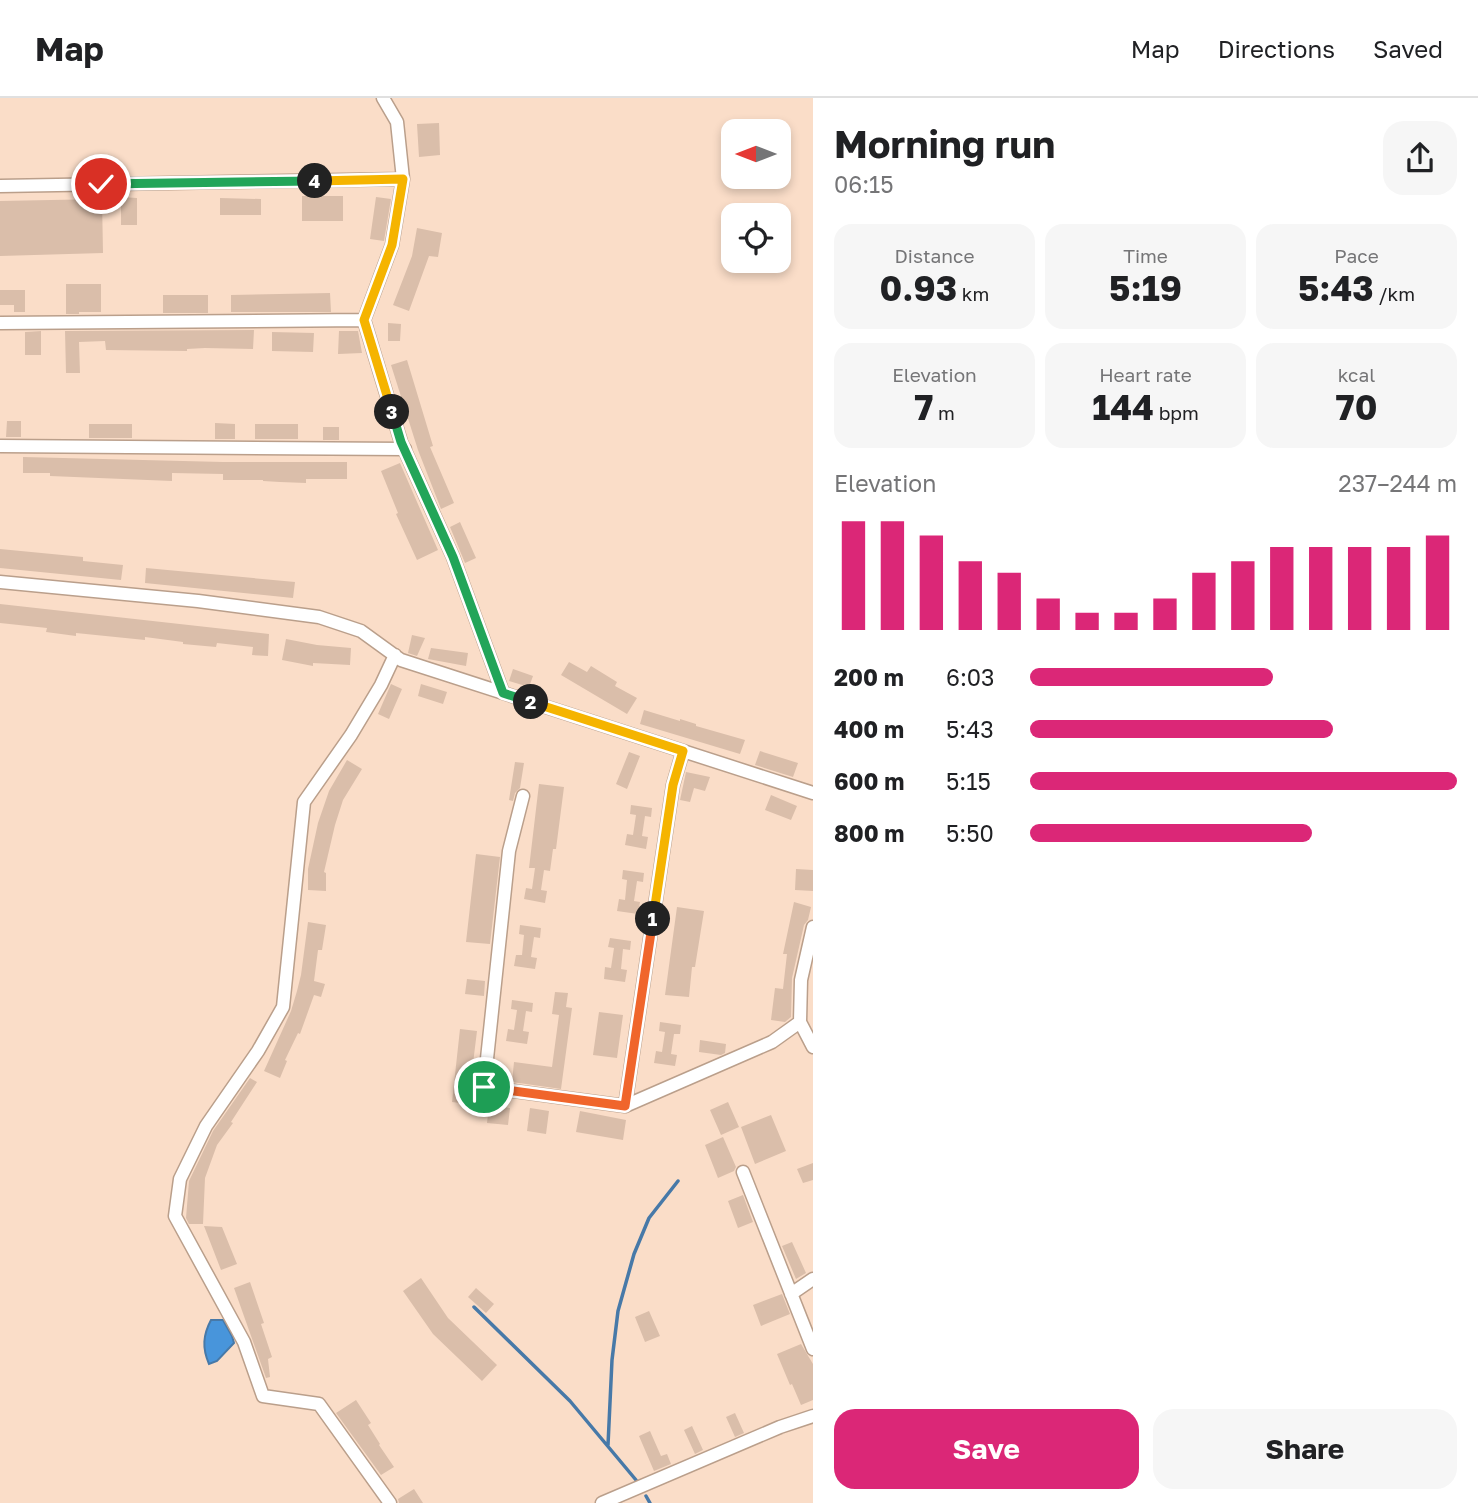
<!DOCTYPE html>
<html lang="en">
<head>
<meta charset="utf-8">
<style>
  body { margin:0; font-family:"Golos Text",sans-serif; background:#f6f6f6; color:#202124; height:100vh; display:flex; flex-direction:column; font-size:26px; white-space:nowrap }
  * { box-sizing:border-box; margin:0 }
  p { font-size:23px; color:#757577 }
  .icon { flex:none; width:38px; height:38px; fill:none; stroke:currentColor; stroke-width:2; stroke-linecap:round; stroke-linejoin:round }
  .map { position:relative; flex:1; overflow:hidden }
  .drawer { display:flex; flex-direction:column; background:#fff; width:665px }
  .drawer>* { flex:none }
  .needle { width:46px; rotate:270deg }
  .controls { position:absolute; left:721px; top:21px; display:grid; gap:14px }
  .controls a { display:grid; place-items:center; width:70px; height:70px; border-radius:14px; background:#fff; box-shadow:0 4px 10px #0003; font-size:35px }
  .pin { position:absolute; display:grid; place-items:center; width:60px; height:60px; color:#fff; margin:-30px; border:4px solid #fff; border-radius:50%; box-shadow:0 2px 7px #0007 }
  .km { position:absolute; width:35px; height:35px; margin:-18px; border-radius:50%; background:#222; color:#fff; font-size:19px; line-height:35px; text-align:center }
  .round { display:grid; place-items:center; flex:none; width:74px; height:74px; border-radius:21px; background:#f6f6f6 }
  .summary { display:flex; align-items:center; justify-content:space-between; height:119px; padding:0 21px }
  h1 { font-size:38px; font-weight:700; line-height:52px }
  .stats { display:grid; grid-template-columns:repeat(3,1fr); gap:10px; height:119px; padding:7px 21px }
  .stats div { display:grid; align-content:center; border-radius:18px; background:#f6f6f6; text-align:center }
  .stats b { font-size:35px; font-weight:700 }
  .stats small { font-size:19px; font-weight:400 }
  .stats p { font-size:19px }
  .chart { height:196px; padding:14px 21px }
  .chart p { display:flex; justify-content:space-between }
  .chart svg { width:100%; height:126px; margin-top:7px; stroke:#db2777; stroke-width:6 }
  .button { display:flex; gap:14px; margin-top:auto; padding:14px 21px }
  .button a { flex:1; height:80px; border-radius:21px; background:#db2777; color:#fff; font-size:28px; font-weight:700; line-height:80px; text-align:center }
  .button a+a { background:#f6f6f6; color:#202124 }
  ul { padding:0 21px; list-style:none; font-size:23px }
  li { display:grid; grid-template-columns:112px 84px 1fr; align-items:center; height:52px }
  li i { height:18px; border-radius:9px; background:#db2777 }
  header { display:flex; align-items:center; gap:42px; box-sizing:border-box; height:98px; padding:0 35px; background:#fff; border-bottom:2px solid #e0e0e0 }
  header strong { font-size:33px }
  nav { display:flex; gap:38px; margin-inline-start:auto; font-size:24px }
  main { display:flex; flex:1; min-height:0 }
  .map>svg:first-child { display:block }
</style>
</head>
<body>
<header>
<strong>Map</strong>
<nav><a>Map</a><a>Directions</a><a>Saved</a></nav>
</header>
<main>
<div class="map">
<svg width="813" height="1405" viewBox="0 0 813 1405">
  <rect width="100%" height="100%" fill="#faddc8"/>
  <!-- water -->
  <path fill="#4895db" stroke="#4779a8" stroke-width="2" d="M211,1222H223L232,1238L234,1245L217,1263L209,1266C202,1250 203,1237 211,1222Z"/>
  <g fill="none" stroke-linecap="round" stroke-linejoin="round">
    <!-- stream -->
    <path stroke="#4779a8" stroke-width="3.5" d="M474,1209L570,1303L636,1382
      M608,1347L612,1262L618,1213L634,1156L649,1120L678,1083
      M646,1398L650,1405"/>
  </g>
  <!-- building -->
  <path fill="#dabeaa" d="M439,25L440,57L419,59L417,26Z
    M302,98H343V123H302Z
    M121,99L137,100V127H121Z
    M376,99L391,101L384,143L370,141Z
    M220,100L261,101V117H220Z
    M102,101L103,155L0,158V103Z
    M417,130L442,135L438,159L429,158L409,213L393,207L412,158Z
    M66,186H101V214H79V216H66Z
    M0,192H25V214H14V207H0Z
    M330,195L331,214H231V197Z
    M163,197H208V215H163Z
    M388,225L401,226L400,243H388Z
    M254,232L253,251L205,250L187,251V253L106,252L105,243L79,244L80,275H66L65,233Z
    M41,233V257H25V234Z
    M339,233H358L362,255L338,256Z
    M272,234L314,235L313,254L272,253Z
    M407,262L433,348L430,349L454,405L441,411L418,352L391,267Z
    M7,323H21V339H6Z
    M215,325L235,326V341H215Z
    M89,326H132V340H89Z
    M255,326H298V341H255Z
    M323,329H339V342H323Z
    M23,359L223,364H347V381H306V385L280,384L263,383V382H223V376L172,375V383L50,378V375H23Z
    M400,365L438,452L417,462L396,416L398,415L381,373Z
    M460,424L476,460L465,465L450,429Z
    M0,451L83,459V463L123,467L121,482L0,470Z
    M146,470L295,484L293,500L145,485Z
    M0,506L269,536L268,558L252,557L253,549L217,545L216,549L183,546V544L145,539V542L76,535V538L46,534L47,530L0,525Z
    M412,537L425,540L417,558L408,555Z
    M286,541L317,547L351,550L350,567L313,565V568L282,562Z
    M431,550L468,555L466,568L428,561Z
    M569,564L587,574L591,568L617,584L615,588L637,600L627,616L561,577Z
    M513,571L533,578L529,589L509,583Z
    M391,586L402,591L389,621L378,616Z
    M421,586L447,594L443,606L418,598Z
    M644,612L680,623V621L696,626V628L745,642L740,656L640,626Z
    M760,653L798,665L793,679L755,667Z
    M629,654L640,658L627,691L616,686Z
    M347,662L362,671L343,702L335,727L324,774L326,775V793L308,792V771L318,725L329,693Z
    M515,664L524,665L520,690L515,695L513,703L509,702Z
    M686,674L710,679L705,693L694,690L690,704L680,702Z
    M539,686L564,689L556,751H553L550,773L544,772L541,792L547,793L545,805L524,801L526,790L532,791L535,770H529Z
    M771,697L797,708L791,722L765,712Z
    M631,707L652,710L651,719L645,718L642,738L648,739L646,751L625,747L627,736L633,737L636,717L630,716Z
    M476,756L500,759L490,846L466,844Z
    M796,771L813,772V793L795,792Z
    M623,772L644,775L643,784L637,783L634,803L640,804L638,816L617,813L619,801L625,802L627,782L622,781Z
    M794,804L811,809L808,822L804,827L792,880L791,919L785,924L771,922L775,890L783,891L787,856H783Z
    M677,809L704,813L695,869H692L689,899L665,897Z
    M308,824L326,827L322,852H318L314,883L325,886L321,899L314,897L300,936L298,935L285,962L287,963L280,980L264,973L291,913L297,893L301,877Z
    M520,827L541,830L540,840L534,839L531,859L537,860L535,871L514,868L516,857H522L524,837L519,836Z
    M610,840L631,843L630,852L623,851L621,871L627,872L625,884L604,881L605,869L611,870L614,850L608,849Z
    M467,881L485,883L484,898L465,896Z
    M555,894L568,895L566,909L572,910L561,991L512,984L514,964L552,969L559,917L552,916Z
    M512,902L533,905L532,914L526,913L523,933L529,934L527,946L506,943L508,931L514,932L517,912L511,911Z
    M599,914L623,917L617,960L593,957Z
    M660,924L681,927L680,936H674L671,956L677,957L675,968L654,965L656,953L662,954L665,934L659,933Z
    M460,931L477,933L468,1006L452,1004Z
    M700,942L726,946L725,955L721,957L699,954Z
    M250,980L257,984L231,1024L233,1025L217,1047L205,1080L203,1126H189L186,1120L189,1083L213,1033Z
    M728,1004L739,1029L721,1037L710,1012Z
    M489,1007L510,1010L508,1027L487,1025Z
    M530,1010L549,1013L546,1036L527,1033Z
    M580,1013L626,1022L623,1042L576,1034Z
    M771,1017L786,1053L755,1066L741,1029Z
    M723,1039L736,1069L734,1073L718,1080L705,1047Z
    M813,1065V1082L803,1085L797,1071Z
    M743,1097L753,1124L738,1130L728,1103Z
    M204,1128L222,1129L237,1166L221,1172Z
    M792,1144L806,1175L796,1181L782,1148Z
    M421,1180L448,1220L497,1267L482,1283L433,1236L403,1193Z
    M250,1184L264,1225L261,1226L272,1259L268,1261L270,1279L266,1280L234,1190Z
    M476,1190L494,1206L486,1215L468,1199Z
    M782,1196L790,1216L761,1228L753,1207Z
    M649,1213L660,1238L645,1244L635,1219Z
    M801,1246L813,1266V1302L801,1307L792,1286L790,1287L777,1256Z
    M356,1302L371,1325L368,1327L380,1346L379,1347L394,1369L381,1377L336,1315Z
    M735,1315L744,1335L735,1339L726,1319Z
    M692,1328L703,1352L695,1356L684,1332Z
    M650,1333L661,1358L667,1356L671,1366L654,1373L639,1338Z
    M414,1391L423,1405H399L398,1401Z"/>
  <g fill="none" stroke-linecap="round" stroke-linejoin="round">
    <!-- minor casing -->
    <g stroke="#ba9f8b" stroke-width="15">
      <path id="minor" d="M383,0L397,24L403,81L392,147L364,222L401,344L453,459L503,595
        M0,88L403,81
        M0,225L364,222
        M0,348L405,351
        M0,484L198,503L319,519L361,533L401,562L813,695
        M523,698L509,753L484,989L625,1008L772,944L800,924
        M813,829L801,882L800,924L813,949
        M625,1008L673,687L683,653
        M743,1074L813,1251
        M791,1196L813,1181
        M390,1405L319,1306L263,1298L244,1244L175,1118L180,1081L206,1028L258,953L283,909L304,704L351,637L381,587L395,557
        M602,1405L780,1329L813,1318"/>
    </g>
    <!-- minor -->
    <use href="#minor" stroke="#fff" stroke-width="12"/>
  </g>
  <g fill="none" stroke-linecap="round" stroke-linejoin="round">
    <!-- split-1 casing -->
    <g stroke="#fff" stroke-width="14">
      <path id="split-1" d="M484,989L625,1008L653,821"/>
    </g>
    <!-- split-2 casing -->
    <g stroke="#fff" stroke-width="14">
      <path id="split-2" d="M531,604L683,653L673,687L653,821"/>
    </g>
    <!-- split-3 casing -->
    <g stroke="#fff" stroke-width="14">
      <path id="split-3" d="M392,314L401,344L453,459L503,595L531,604"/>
    </g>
    <!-- split-4 casing -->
    <g stroke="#fff" stroke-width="14">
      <path id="split-4" d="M315,83L403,81L392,147L364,222L392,314"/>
    </g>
    <!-- split-5 casing -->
    <g stroke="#fff" stroke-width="14">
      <path id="split-5" d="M101,86L315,83"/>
    </g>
    <!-- split-1 -->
    <use href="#split-1" stroke="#f0652b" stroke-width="9"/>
    <!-- split-2 -->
    <use href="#split-2" stroke="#f5b400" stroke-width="9"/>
    <!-- split-3 -->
    <use href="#split-3" stroke="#22a559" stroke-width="9"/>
    <!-- split-4 -->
    <use href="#split-4" stroke="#f5b400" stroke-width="9"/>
    <!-- split-5 -->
    <use href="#split-5" stroke="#22a559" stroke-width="9"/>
  </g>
</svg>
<div class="controls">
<a><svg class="needle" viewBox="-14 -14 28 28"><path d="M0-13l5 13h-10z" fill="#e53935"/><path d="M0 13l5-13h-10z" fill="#757577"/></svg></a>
<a><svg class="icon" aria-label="locate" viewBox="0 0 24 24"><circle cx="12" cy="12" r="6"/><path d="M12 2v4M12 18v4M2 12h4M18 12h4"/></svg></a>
</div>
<div class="pin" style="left:484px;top:989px;background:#1e9e55"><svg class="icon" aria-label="arrive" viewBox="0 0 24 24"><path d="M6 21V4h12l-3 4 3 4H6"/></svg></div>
<div class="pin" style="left:101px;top:86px;background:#d93025"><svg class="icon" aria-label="check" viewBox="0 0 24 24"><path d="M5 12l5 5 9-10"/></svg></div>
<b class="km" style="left:653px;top:821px">1</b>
<b class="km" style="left:531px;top:604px">2</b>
<b class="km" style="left:392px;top:314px">3</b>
<b class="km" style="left:315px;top:83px">4</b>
</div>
<section class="drawer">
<div class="summary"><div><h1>Morning run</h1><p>06:15</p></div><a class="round"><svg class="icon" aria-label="share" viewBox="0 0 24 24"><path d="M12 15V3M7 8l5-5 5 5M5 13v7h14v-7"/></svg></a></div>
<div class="stats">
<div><p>Distance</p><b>0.93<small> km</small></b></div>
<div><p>Time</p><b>5:19</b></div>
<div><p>Pace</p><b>5:43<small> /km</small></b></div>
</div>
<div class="stats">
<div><p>Elevation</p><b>7<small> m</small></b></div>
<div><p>Heart rate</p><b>144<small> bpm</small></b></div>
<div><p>kcal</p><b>70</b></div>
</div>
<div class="chart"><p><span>Elevation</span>237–244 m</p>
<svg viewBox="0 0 160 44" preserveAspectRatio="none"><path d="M5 44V6M15 44V6M25 44V11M35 44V20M45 44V24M55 44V33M65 44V38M75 44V38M85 44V33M95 44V24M105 44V20M115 44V15M125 44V15M135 44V15M145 44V15M155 44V11"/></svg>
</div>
<ul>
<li><b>200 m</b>6:03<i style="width:57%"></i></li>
<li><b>400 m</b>5:43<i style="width:71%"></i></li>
<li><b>600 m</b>5:15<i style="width:100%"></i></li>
<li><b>800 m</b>5:50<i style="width:66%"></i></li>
</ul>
<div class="button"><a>Save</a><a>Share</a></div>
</section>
</main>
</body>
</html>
